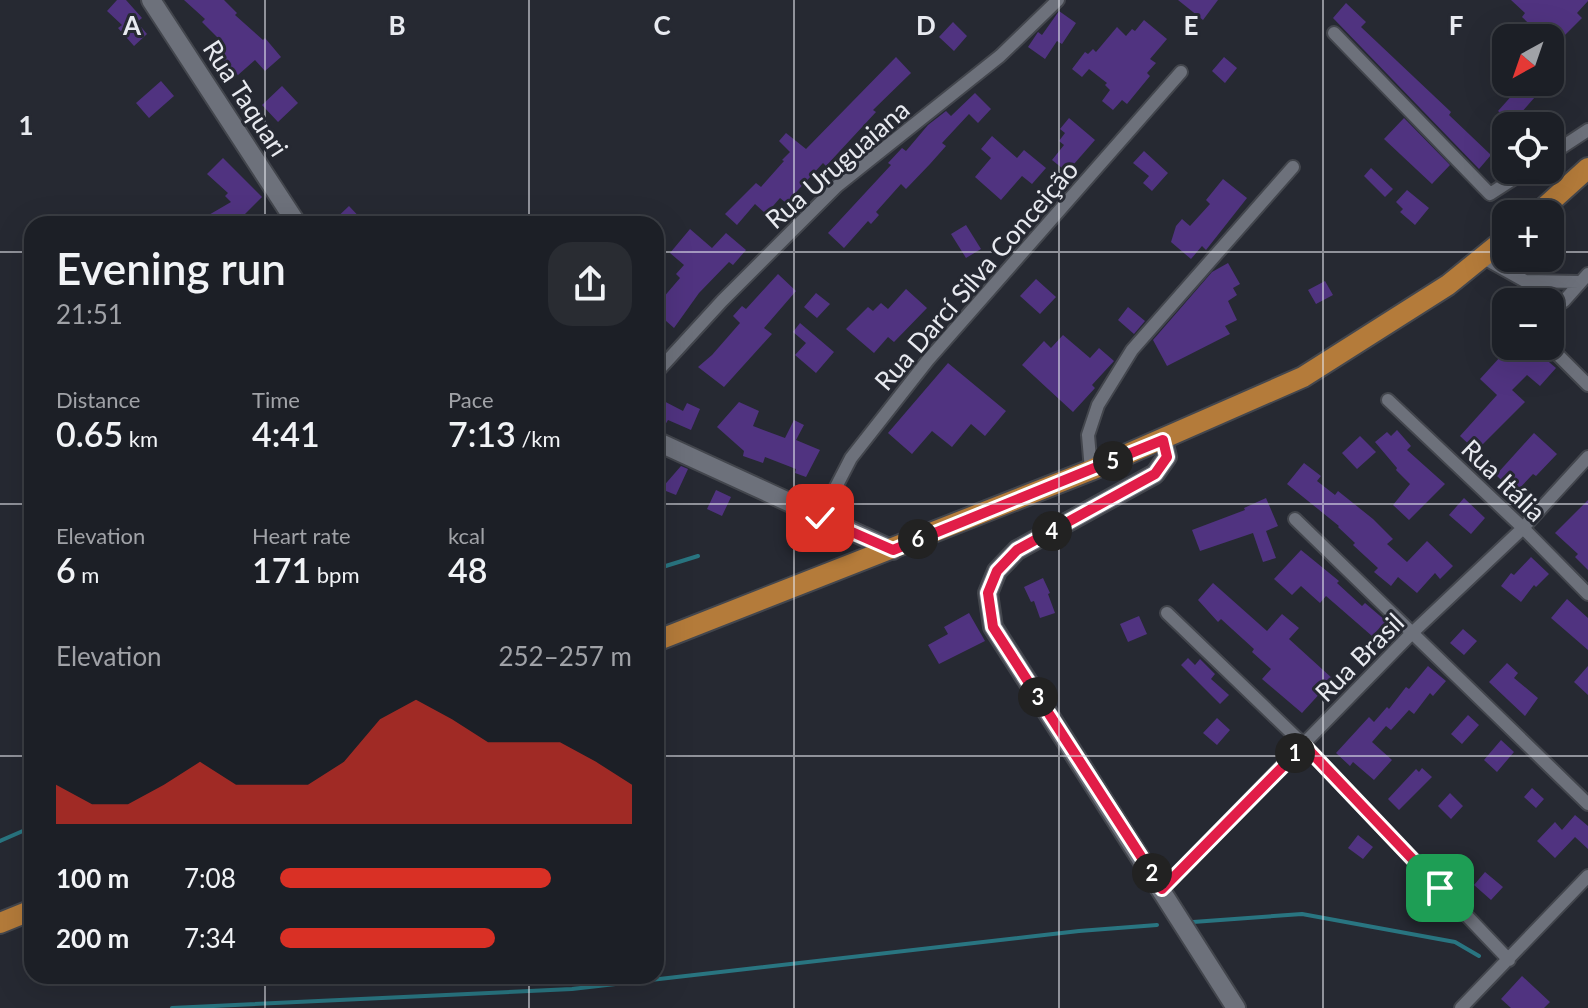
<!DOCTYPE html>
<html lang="en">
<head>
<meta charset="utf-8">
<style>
  body { margin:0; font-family:Lato,sans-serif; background:#292c32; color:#f1f3f6; height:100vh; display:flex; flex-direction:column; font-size:30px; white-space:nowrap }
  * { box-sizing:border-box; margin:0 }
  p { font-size:26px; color:#a0a2a7 }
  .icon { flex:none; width:44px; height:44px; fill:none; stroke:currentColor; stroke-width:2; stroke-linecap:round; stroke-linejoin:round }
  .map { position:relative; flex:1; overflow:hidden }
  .side { position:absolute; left:24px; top:216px; width:640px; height:768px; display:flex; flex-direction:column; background:#1c1f26; border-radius:24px; box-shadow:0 8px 32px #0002,0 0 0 2px #3a3d43 }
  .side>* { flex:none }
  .needle { width:52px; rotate:220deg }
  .fabs { position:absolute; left:1492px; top:24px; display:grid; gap:16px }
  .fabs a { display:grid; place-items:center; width:72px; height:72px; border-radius:16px; background:#1c1f26; box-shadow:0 8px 32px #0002,0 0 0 2px #3a3d43; font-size:40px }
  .pin { position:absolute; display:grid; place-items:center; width:68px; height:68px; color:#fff; margin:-34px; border-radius:16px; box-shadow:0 4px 12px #0006 }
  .km { position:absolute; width:40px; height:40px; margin:-20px; border-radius:50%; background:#222; color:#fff; font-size:22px; line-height:40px; text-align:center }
  .round { display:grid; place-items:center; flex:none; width:84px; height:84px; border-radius:24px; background:#292c32 }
  .summary { display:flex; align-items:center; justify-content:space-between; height:136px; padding:0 32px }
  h1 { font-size:44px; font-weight:600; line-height:60px }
  .stats { display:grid; grid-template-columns:repeat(3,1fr); gap:12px; height:136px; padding:8px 32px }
  .stats div { display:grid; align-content:center }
  .stats b { font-size:34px; font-weight:600 }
  .stats small { font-size:22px; font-weight:400 }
  .stats p { font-size:22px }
  .chart { height:224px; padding:16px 32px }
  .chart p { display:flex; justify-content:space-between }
  .chart svg { width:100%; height:144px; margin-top:8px; fill:#d93025; opacity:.7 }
  ul { padding:0 32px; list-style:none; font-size:26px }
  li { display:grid; grid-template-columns:128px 96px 1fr; align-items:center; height:60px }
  li i { height:20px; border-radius:10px; background:#d93025 }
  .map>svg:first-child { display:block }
</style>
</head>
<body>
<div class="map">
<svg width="1588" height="1008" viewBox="0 0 1588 1008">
  <rect width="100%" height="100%" fill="#262932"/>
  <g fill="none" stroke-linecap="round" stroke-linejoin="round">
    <!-- stream -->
    <path stroke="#297581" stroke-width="4" d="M656,569L698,556
      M0,841L32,827
      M1193,922L1302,914L1455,942L1479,956
      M172,1008L572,989L1079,931L1157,925"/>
  </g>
  <!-- building -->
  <path fill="#503380" d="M117,0H126L142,18L137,22L147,34L134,46L118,28L122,25L107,11Z
    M184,0H224L237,13L235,15L263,40L265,38L281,57L265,71L255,60L238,75L212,50L221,41L202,22L205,19Z
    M1178,0H1218L1203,20Z
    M1511,0H1588V1L1577,13L1582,18L1554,46L1550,38H1544L1522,17L1525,13Z
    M1346,3L1366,22L1361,27L1451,112L1449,115L1491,155L1479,169L1333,18Z
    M1059,11L1076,23L1062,44L1057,41L1045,59L1028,47L1038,32L1042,35Z
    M1144,20L1167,39L1150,59L1156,63L1147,73L1150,76L1127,104L1122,100L1113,110L1102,101L1110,90L1105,85L1107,83L1089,69L1082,77L1072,69L1085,52L1088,54L1093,49L1096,52L1117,27L1126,36L1132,29L1135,31Z
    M953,22L967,36L954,51L939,37Z
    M896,57L911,73L873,110L876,112L826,166L823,163L786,203L780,198L766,214L755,204L737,225L725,214L756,183L761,187L784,161L782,160L790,152L779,141L786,133L806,149Z
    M1224,57L1237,68L1225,83L1212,71Z
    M161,81L174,96L149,118L136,103Z
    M1524,82H1534L1542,89L1512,123L1498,111Z
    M282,86L298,103L278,122L262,105Z
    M975,93L991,109L978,123L969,114L942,143L946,146L930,164L906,189L901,184L876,212L879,215L871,224L868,221L844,248L828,233L891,165L888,163L902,148L906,151L928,125L946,111L951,116Z
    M1069,118L1095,140L1067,172L1052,160L1064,145L1059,141L1065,133L1060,129Z
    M1404,118L1450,165L1432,184L1384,139Z
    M992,136L1017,158L1024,150L1046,168L1032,184L1022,176L1001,200L975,177L991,158L981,149Z
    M1144,151L1168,173L1152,191L1143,183L1149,176L1133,163Z
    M223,158L262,197L235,224H212L207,216L231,202L225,196L228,193L207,174Z
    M1371,168L1393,189L1385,197L1364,176Z
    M1223,179L1247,198L1206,250L1202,246L1191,259L1171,242L1176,226L1182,219L1190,226L1210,204L1206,200Z
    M1407,190L1429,208L1415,225L1400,212L1403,209L1396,202Z
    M349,206L366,224H330Z
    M966,225L981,249L966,258L951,234Z
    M690,229L712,248L726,233L746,250L733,265L729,262L699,293L674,328L665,320L656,331V306L680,278L676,274L684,265L670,253Z
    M1228,263L1240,284L1233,288L1237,295L1228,301L1237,320L1225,326L1230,334L1167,366L1153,340L1212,272Z
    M778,274L796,291L764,328L772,334L724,387L698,367L712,355L740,323L733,316L742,306L746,309Z
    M1036,279L1056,297L1040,314L1020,296Z
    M1325,281L1333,295L1316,304L1308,290Z
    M906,289L927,308L894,342L888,337L874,353L846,329L868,307L873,311L881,303L888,309Z
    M816,293L830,304L817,318L804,307Z
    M1128,307L1145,321L1134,334L1118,320Z
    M800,323L834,352L816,373L795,355L806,343L793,332Z
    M1063,335L1090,358L1099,348L1114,361L1092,385L1095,388L1073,412L1022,365L1044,341L1051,348Z
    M1501,340L1506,346H1517L1523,351L1530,346L1556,368L1540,386L1527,375L1512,390L1525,402L1476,451L1460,436L1497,395L1480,379L1501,356L1493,349Z
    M948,363L1006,411L985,436L971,424L952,447L932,431L912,454L888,433Z
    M656,397L683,411L687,403L700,409L691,430L668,420L665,425L656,420Z
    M739,402L759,411L753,426L785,438L794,420L804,425L796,440L820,450L806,477L795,473L796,469L765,457L763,463L743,456L744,451L717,427Z
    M1397,430L1411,446L1407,450L1445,484L1409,520L1393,505L1410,484L1396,470L1397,468L1375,442L1387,432L1391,436Z
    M1534,433L1557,454L1536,476L1533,474L1515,493L1496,475Z
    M1360,436L1376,452L1357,469L1342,453Z
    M1304,463L1321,476L1317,481L1335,495L1338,491L1373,519L1393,539L1387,544L1407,562L1427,541L1453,566L1440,579L1435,573L1417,593L1398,577L1391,586L1374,572L1378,568L1353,545L1355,543L1338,527L1339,526L1287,484Z
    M681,466L688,469L676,495L661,489Z
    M716,490L731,497L722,516L707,509Z
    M1266,498L1278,526L1266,531L1276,558L1263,562L1253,533L1200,551L1192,530L1245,510L1244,508Z
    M1464,498L1485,518L1471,534L1449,515Z
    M1588,500V570L1575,557L1578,554L1555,533Z
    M1301,550L1339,581L1337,583L1362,606L1365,603L1386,621L1372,636L1326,596L1320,603L1301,586L1292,595L1274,579Z
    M1531,557L1549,574L1536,587L1534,585L1521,602L1501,586L1511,573L1514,575Z
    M1043,578L1050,593L1048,594L1055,613L1040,618L1034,601L1031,602L1024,587Z
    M1213,583L1267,631L1282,614L1299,628L1289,639L1333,679L1302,713L1262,679L1271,669L1252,652L1254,649L1221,619L1218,622L1198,600Z
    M1567,599L1588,618V650L1551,618Z
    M969,613L985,641L939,664L928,645L948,634L944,627Z
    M1139,616L1147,634L1128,642L1120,624Z
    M1463,629L1477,641L1464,655L1450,643Z
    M1188,658L1195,665L1200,659L1215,674L1211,679L1229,695L1220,704L1181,665Z
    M1507,663L1518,673L1514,678L1538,698L1525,716L1489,682Z
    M1428,666L1446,681L1433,696L1430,693L1414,714L1409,710L1391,730L1386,726L1372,742L1392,760L1374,780L1353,762L1350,766L1336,753L1369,717L1374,722L1387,707L1389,709L1406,687L1409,689Z
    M1588,666V695L1574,682Z
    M1468,715L1479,725L1462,744L1451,734Z
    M1217,718L1230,730L1217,745L1203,733Z
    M1501,740L1514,752L1497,772L1484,760Z
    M1422,768L1432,777L1399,810L1388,799L1416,769L1419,772Z
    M1532,788L1544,799L1536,808L1524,797Z
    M1450,793L1463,806L1451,819L1438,806Z
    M1575,815L1588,826V849L1575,837L1555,858L1537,841L1555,822L1562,830Z
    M1358,835L1373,847L1363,859L1348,848Z
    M1485,872L1503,887L1491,900L1474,885Z
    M1522,976L1550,1002L1544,1008H1511L1501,999Z"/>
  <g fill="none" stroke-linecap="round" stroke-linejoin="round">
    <!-- street casing -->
    <g stroke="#43464d" stroke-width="16">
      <path id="street" d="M1334,33L1490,194L1527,170
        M1550,155L1588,130
        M1482,257L1525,281L1579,282
        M1550,310L1564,301L1588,274
        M1549,346L1588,385
        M656,373L722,301L837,186L1000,56L1058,0
        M1388,400L1523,528L1588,594
        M1091,470L1088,435L1098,405L1132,350L1293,167
        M820,518L851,458L928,360L1181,72
        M1295,519L1588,804
        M1167,613L1304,745L1509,960
        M1162,889L1411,634L1523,528L1588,457
        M1461,1008L1588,876"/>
    </g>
    <!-- secondary casing -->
    <g stroke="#43464d" stroke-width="22">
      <path id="secondary" d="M151,0L297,224
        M1163,440L1167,457L1155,474L1017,550L997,571L988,593L993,627L1236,1008
        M656,441L893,550"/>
    </g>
    <!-- primary casing -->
    <g stroke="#43464d" stroke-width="24">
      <path id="primary" d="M1537,214L1588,168
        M656,641L1091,470L1303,377L1448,285L1506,238
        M0,923L32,910"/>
    </g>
    <!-- street -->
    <use href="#street" stroke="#6d717b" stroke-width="12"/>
    <!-- secondary -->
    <use href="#secondary" stroke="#6d717b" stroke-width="18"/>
    <!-- primary -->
    <use href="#primary" stroke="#b47b3a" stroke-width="20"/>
  </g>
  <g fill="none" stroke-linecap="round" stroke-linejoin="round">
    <!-- route casing -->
    <g stroke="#fff" stroke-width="16">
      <path id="route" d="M820,518L893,550L1163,440L1167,457L1155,474L1017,550L997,571L988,593L993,627L1162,889L1304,745L1440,888"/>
    </g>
    <!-- route -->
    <use href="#route" stroke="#e11d48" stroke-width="10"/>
  </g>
  <!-- grid -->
  <path fill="none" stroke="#e8eaf0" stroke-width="2" stroke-opacity="0.55" d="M265,0V224M529,0V224M794,0V1008M1059,0V1008M1323,0V1008M0,252H32M656,252H1506M1550,252H1588M0,504H32M656,504H1588M0,756H32M656,756H1588M265,976V1008M529,976V1008"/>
  <g text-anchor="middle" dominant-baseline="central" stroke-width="6" stroke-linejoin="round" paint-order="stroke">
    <!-- street labels -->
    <g font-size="26" fill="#e8eaf0" stroke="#262932">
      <text transform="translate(246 98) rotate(57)">Rua Taquari</text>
      <text transform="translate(837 164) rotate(-41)">Rua Uruguaiana</text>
      <text transform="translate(976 275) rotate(-49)">Rua Darcí Silva Conceição</text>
      <text transform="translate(1504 480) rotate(44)">Rua Itália</text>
      <text transform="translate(1359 657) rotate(-45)">Rua Brasil</text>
    </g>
  </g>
  <g font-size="26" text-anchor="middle" font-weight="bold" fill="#e8eaf0" stroke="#262932" stroke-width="6" stroke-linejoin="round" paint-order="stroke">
    <text x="132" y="35">A</text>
    <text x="397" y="35">B</text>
    <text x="662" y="35">C</text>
    <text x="926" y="35">D</text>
    <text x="1191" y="35">E</text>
    <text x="1456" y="35">F</text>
    <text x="26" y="135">1</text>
  </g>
</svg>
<div class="fabs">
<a><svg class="needle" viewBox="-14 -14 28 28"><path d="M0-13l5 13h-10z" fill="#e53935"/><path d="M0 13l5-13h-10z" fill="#a0a2a7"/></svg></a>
<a><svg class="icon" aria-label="locate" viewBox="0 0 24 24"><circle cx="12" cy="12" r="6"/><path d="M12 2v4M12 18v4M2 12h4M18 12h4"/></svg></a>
<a>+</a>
<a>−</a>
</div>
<div class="pin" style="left:1440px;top:888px;background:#1e9e55"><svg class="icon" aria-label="arrive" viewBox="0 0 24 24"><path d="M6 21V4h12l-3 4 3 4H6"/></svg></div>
<div class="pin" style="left:820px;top:518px;background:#d93025"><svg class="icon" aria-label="check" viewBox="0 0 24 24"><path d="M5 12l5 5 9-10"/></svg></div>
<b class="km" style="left:1295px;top:753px">1</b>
<b class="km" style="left:1152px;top:873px">2</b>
<b class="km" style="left:1038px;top:697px">3</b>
<b class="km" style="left:1052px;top:531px">4</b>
<b class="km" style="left:1113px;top:461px">5</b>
<b class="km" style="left:918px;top:539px">6</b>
<section class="side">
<div class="summary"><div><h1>Evening run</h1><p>21:51</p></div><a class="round"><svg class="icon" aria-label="share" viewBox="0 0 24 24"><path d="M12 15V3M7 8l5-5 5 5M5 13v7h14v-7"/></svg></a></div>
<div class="stats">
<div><p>Distance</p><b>0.65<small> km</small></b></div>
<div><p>Time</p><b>4:41</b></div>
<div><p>Pace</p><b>7:13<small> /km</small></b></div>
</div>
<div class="stats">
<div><p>Elevation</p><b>6<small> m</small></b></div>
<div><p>Heart rate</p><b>171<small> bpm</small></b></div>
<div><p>kcal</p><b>48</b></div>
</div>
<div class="chart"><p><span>Elevation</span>252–257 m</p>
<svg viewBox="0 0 160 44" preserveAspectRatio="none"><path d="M0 44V32L10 38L20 38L30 32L40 25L50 32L60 32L70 32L80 25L90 12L100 6L110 12L120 19L130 19L140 19L150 25L160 32V44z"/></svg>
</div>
<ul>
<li><b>100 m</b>7:08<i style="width:77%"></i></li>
<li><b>200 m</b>7:34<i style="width:61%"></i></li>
</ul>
</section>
</div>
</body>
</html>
